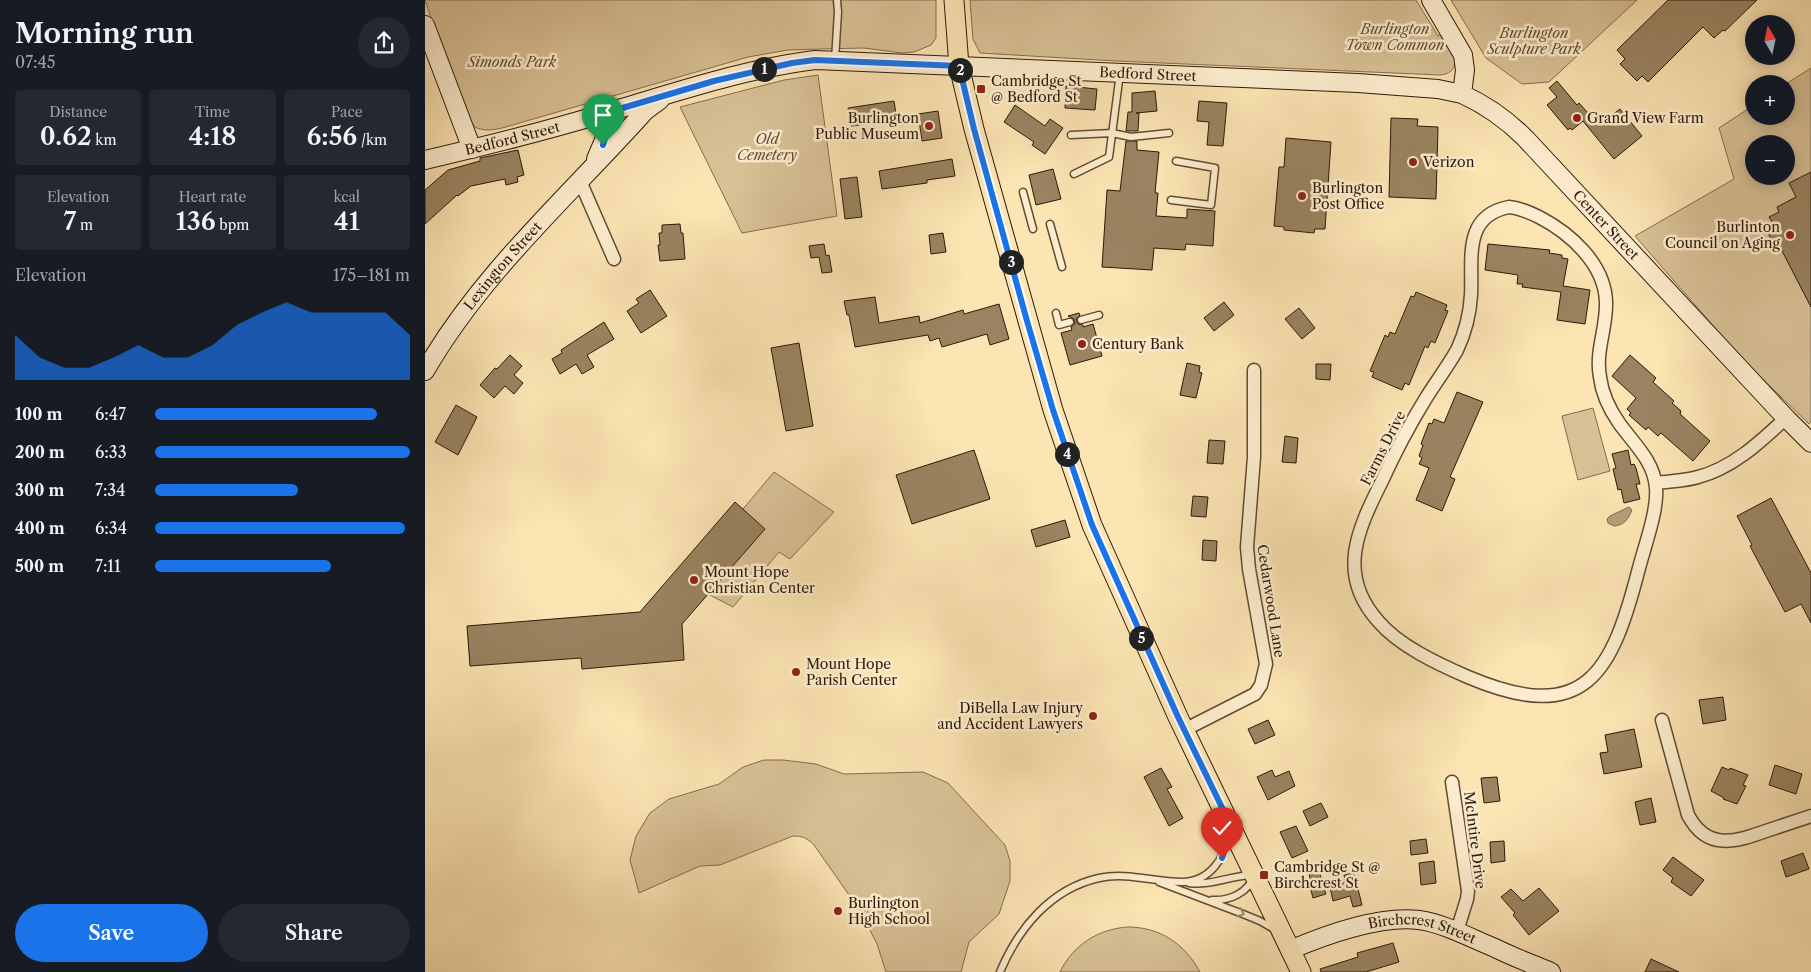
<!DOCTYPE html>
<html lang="en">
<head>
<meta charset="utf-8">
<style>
  body { margin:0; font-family:"Libre Caslon Text",serif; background:#242831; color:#f1f3f6; height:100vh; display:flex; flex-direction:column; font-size:19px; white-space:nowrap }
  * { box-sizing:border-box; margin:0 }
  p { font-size:16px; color:#9ea1a6 }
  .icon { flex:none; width:28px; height:28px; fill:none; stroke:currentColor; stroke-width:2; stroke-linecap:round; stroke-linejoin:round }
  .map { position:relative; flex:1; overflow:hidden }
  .side { display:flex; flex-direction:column; background:#171b24; width:425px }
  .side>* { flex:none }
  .needle { width:32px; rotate:351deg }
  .controls { position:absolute; left:1320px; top:15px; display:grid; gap:10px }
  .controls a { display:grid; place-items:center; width:50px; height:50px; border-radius:50%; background:#171b24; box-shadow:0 2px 12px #0003; font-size:25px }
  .pin { position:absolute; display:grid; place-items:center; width:42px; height:42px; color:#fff; margin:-51px -21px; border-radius:50% 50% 50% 0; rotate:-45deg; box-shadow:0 0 5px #0007 }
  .pin .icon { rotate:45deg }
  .km { position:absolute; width:25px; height:25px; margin:-12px; border-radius:50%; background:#222; color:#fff; font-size:14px; line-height:25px; text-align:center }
  .round { display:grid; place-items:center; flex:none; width:52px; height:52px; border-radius:26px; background:#242831 }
  .headline { display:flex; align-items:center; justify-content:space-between; height:85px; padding:0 15px }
  h1 { font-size:28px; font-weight:600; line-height:38px }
  .metrics { display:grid; grid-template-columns:repeat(3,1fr); gap:8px; height:85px; padding:5px 15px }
  .metrics div { display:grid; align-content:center; border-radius:5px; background:#242831; text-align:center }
  .metrics b { font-size:25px; font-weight:600 }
  .metrics small { font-size:14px; font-weight:400 }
  .metrics p { font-size:14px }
  .chart { height:140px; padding:10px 15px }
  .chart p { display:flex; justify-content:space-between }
  .chart svg { width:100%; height:90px; margin-top:5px; fill:#1a73e8; opacity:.7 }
  .cta { display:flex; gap:10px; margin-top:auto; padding:10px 15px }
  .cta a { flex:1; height:58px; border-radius:30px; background:#1a73e8; color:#fff; font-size:20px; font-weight:600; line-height:58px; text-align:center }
  .cta a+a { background:#242831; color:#f1f3f6 }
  ul { padding:0 15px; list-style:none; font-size:16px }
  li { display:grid; grid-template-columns:80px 60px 1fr; align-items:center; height:38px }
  li i { height:12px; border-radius:6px; background:#1a73e8 }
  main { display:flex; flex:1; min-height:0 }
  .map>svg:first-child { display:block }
</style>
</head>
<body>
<main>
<section class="side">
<div class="headline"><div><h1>Morning run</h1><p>07:45</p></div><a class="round"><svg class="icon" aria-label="share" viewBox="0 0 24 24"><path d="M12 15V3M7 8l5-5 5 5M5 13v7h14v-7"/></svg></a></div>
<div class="metrics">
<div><p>Distance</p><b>0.62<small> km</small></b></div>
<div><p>Time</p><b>4:18</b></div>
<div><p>Pace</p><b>6:56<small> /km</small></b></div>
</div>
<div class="metrics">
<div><p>Elevation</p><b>7<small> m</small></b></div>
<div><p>Heart rate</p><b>136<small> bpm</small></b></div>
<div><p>kcal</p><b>41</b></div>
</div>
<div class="chart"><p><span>Elevation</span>175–181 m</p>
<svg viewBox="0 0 160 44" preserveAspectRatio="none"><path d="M0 44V22L10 33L20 38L30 38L40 33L50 27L60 33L70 33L80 27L90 17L100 11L110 6L120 11L130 11L140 11L150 11L160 22V44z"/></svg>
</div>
<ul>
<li><b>100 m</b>6:47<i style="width:87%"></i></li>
<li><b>200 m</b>6:33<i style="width:100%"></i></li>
<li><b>300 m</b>7:34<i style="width:56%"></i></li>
<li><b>400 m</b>6:34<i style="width:98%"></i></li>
<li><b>500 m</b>7:11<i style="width:69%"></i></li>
</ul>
<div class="cta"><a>Save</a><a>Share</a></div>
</section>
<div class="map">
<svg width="1386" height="972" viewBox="0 0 1386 972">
  <rect width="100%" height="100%" fill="#fce4b3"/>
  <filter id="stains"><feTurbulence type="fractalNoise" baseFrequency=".004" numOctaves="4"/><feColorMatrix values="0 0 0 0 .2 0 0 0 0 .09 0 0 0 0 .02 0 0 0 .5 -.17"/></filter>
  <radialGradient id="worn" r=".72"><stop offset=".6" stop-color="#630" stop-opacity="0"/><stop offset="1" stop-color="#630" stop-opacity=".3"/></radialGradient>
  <!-- green -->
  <path fill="#d9c196" stroke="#836d4e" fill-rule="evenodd" d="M0,0H511V38L506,45L489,52L477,53L439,48L395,49L363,50L323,57L91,124C77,128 61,134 48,126L24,73Z
    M545,0H991L1013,36L1017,34L1028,52L1031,61C1029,71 1024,74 1015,75L691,61L555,53L548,39Z
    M1026,0H1212L1124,82L1097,84L1061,58Z
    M1386,68V422L1384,424L1318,360L1210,236L1309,179L1294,128L1329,105V116H1361V84ZM1329,144H1361V176H1329Z
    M393,75L412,216L317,233L255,107L359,80Z
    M1168,408L1185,471L1153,480L1137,416Z
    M349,472L409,512L365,559L354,552L308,607L283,594L318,509Z
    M339,760H358L391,764L419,774L498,772L523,783L580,845L585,861V881L574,914L544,942L536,972H461L452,944L436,912L389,845C382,838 378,836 368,836L295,865L275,866L214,893L205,860L211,836L225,813L244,799L294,784L318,767Z
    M703,927C735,927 760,944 775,972H635C648,945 673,929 703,927Z"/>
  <!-- water -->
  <path fill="#b69f79" stroke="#7f694b" d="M1204,507L1207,510C1203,519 1200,525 1189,526L1183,523L1182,519L1185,516Z"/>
  <!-- building -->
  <path fill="#998360" stroke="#2d1907" d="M1243,0H1332L1300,31L1298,30L1289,38L1278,27L1223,82L1217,76L1212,81L1195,64L1200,59L1192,50Z
    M1132,81L1152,105L1154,103L1163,113L1164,111L1175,124L1195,109L1217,136L1189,159L1158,121L1147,130L1145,128L1143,130L1122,105L1132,97L1124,88Z
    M641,86L672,89L670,110L640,108Z
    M730,91L732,111L711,113H714L713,131H701L703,112H707V93Z
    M469,101L472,120L426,126L423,108Z
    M774,101L802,103L798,146L782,145L784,122L772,121Z
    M590,105L620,126L625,119L638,128L620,154L607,145L609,142L579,122Z
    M513,111L517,138L497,141L493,114Z
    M966,118L993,119L992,126L1013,127L1011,199L964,197Z
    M861,138L906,142L900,229H890L889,233L859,230V227L849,226L854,167H859Z
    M701,141H712V150L734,152L730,193H733L731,216L762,218V209L790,211L788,246L761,244L760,250L729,248L727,270L677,267L682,190L695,191Z
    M93,150L99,175L92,177L93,182L81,185L80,179L46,186L33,196L32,195L0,224V190L23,170L55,161V158Z
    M527,159L530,176L502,180V183L457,189L454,171Z
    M628,169L636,199L611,205L604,175Z
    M1386,172V307L1353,243L1349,245L1340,227L1348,223L1344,217L1354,212L1352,207L1371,197L1364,183Z
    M432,177L437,217L420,219L415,179Z
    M255,224L256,233H258L260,259L235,261L233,245H235L234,233H237V225Z
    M518,233L521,252L506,254L504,235Z
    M399,244L401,256L404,255L407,272L397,273L394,257L386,258L384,246Z
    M1063,244L1125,250L1124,253L1137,255V258L1143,259L1138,286L1165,290L1160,324L1132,320L1136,292L1097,287L1098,284H1092L1093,275L1060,270Z
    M225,290L242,316L216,333L202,311L214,303L211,299Z
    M991,292L1022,305L1020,310L1023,311L1010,343L1006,341L1003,348L1000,346L984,385L980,383L977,390L947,377L949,372L945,371L960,335L963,337L965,332L970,334L986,296L989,297Z
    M450,297L454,323L494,316L495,323L538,310L539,314L574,304L584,339L565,345L562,334L517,347L514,338L505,341L503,335L430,347L424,315H422L419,301Z
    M799,302L809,315L789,331L779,318Z
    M874,308L890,328L877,339L860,319Z
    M654,313L655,315L651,319L653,324L658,325V327L668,324L677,356L645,365L636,333L647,330L646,327L650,324L649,319L643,316Z
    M179,322L189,339L162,355L169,367L157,374L151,364L135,374L127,359L137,353L136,350Z
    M374,343L388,426L361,431L346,348Z
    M85,355L97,366L89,375L98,383L89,394L80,386L69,398L55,385L70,368L72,369Z
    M1205,355L1231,378L1228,382L1249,401L1247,403L1256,411L1255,414L1285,441L1268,461L1236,433L1233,436L1223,427L1221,430L1204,415L1206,413L1202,409L1211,398L1187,376Z
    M762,363L775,366L774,372L777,373L771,398L755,395Z
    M891,364H906L905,380L891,379Z
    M1032,392L1058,402L1025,477L1030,479L1017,511L991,500L1004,468L994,464L997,458L994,456L998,445L996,444L1004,423L1007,424L1009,419L1019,423Z
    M31,405L52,417L33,455L10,442Z
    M860,436L873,438L871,463L857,462Z
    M784,440L800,441L798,464L782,463Z
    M549,450L565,499L487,524L471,475Z
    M1203,450L1206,465L1209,464L1211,468L1215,484H1211L1215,499L1199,503L1196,489L1193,490L1188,469L1191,468L1187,454Z
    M768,496L783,497L781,517L766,516Z
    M1346,498L1386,573V623L1376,604L1360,612L1325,546L1327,545L1312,516Z
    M310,502L340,529L257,624L259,660L157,669L156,658L45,666L42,626L215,612Z
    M640,520L645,537L611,547L606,530Z
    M778,540L792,541L791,561L777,560Z
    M1298,697L1301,720L1278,724L1274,700Z
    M843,720L850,735L830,744L823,729Z
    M1209,729L1217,767L1179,774L1175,753L1183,752L1180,735Z
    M1350,765L1377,774L1371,794L1344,785Z
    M1297,767L1304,770L1305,768L1323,775L1318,785L1321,786L1312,804L1298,799L1299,798L1286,791Z
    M736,768L747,787L742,789L758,818L744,826L719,777Z
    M847,770L850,777L864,771L870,786L843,800L832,777Z
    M1072,777L1075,801L1059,803L1056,778Z
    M1226,798L1231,822L1215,825L1210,802Z
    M896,803L903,817L885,826L878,811Z
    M871,826L883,851L867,858L855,832Z
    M1001,839L1003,853L986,855L985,841Z
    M1079,841L1080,861L1066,863L1065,842Z
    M1378,853L1384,869L1361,877L1356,861Z
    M1248,857L1279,880L1266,896L1246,882L1248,878L1238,870Z
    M1009,861L1011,883L996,885L994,863Z
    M894,871L901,894L888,898L884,883L886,882L884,874Z
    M929,873L937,905L928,907L925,896L908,901L904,883L920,879L919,875Z
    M1114,888L1134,911L1104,935L1088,915L1090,913L1076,897L1086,889L1098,901Z
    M968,943L974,962L941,972H896L895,969L933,957L932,953Z
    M1226,959L1254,972H1220Z"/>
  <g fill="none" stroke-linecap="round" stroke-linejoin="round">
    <!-- lane casing -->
    <g stroke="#614c32" stroke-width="9">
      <path id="lane" d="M410,60L413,12L412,0
        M646,135L687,133L706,137L744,133
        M649,174L684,157L695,73
        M598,192L608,229
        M746,200L786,205L790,168L751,161
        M625,224L637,267
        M631,313L634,325L645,322
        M656,320L674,315
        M734,882L818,914L835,921L849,929
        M764,883C786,886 807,875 829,875C824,893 804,901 787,900
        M575,972C593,929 625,889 674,878C702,872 729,882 757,882C784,882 801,858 803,834"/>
    </g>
    <!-- street casing -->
    <g stroke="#614c32" stroke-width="15">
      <path id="street" d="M155,181L189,259
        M1084,207C1095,208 1104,212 1114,217C1145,233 1180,264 1181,302C1182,328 1170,351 1175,377C1177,394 1185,410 1194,423C1209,444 1229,461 1231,488C1233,510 1220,545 1214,568C1187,673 1161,727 1043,677C1013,664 974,646 953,621C911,574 933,529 957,481C970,452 985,424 1001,398C1011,382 1023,366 1032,350C1040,333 1045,313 1046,295C1048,260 1037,216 1084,207Z
        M1231,483C1245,481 1260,481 1273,477C1308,468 1335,442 1361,418
        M1237,720L1263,815C1282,851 1310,842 1341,831C1356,826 1371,821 1386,816
        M759,730L830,694L836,685L841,664L824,569L822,547L829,457V370
        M1027,782L1043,891L1042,899L1032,931"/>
    </g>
    <!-- secondary casing -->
    <g stroke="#2d1907" stroke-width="20">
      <g id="secondary">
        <path id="s1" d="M1006,0L1038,55L1040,70L1037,94C1061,105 1081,119 1100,138L1361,418L1386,443"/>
        <path d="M0,25L47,149"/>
        <path d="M171,159L180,138L177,114"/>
        <path id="s2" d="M0,160C60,146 121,131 180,113C249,93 318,69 390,60L933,83L1013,89L1037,94"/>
        <path id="s3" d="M0,371C57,272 145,195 220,111L235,100"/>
        <path id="s4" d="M865,950C900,935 956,915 994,920C1021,924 1045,938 1070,948C1088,957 1107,964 1126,972"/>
      </g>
    </g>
    <!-- primary casing -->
    <g stroke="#2d1907" stroke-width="21">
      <path id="primary" d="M529,0L534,66L549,129L628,410L667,525L753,717L876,972"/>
    </g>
    <!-- lane -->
    <use href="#lane" stroke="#fdedce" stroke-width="6"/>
    <!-- street -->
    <use href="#street" stroke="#fdedce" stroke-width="12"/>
    <!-- secondary -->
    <use href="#secondary" stroke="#fdedce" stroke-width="18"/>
    <!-- primary -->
    <use href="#primary" stroke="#fce4b3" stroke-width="19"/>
  </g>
  <!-- one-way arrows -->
  <defs><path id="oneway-chevron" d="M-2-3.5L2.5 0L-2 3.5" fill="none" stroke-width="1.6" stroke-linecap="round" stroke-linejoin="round" transform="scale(1.25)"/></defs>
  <use stroke="#9f8e74" href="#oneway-chevron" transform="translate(816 913) rotate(22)"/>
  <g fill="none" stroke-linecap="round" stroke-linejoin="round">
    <!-- route casing -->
    <g stroke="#fff" stroke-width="10">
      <path id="route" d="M178,145L180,138L177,114L289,81L367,63L390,60L534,66L549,129L602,321L628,410L667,525L753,717L805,824L802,843L797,858"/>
    </g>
    <!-- route -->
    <use href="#route" stroke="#1a73e8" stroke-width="6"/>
  </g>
  <!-- markers -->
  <g fill="#8f2418" stroke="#fdedce" stroke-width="2">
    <rect x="551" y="84" width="10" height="10" rx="2.5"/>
    <circle cx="1152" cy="118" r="5"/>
    <circle cx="504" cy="126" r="5"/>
    <circle cx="988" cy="162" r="5"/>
    <circle cx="877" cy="196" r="5"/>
    <circle cx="1365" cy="235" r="5"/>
    <circle cx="657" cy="344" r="5"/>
    <circle cx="269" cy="580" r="5"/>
    <circle cx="371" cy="672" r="5"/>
    <circle cx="668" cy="716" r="5"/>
    <rect x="834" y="870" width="10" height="10" rx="2.5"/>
    <circle cx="413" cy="911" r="5"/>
  </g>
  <g text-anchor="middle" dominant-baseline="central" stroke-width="5" stroke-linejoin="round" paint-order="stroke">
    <!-- park labels -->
    <g font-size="14" font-style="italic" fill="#614b32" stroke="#fdedce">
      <text x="970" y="29">Burlington<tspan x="970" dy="16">Town Common</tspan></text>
      <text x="1109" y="33">Burlington<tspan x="1109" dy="16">Sculpture Park</tspan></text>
      <text x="87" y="62">Simonds Park</text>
      <text x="342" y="139">Old<tspan x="342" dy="16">Cemetery</tspan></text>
    </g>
    <!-- street labels -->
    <g font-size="14" fill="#2d1907" stroke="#fdedce">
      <text stroke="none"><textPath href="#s2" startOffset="736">Bedford Street</textPath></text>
      <text stroke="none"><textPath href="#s2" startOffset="90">Bedford Street</textPath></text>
      <text stroke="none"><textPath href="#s1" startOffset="299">Center Street</textPath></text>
      <text stroke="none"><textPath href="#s3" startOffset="131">Lexington Street</textPath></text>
      <text transform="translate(958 448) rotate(-63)">Farms Drive</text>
      <text transform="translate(846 601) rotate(81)">Cedarwood Lane</text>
      <text transform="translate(1050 840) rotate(83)">McIntire Drive</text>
      <text stroke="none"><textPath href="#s4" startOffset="138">Birchcrest Street</textPath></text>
    </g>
    <!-- poi labels -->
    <g font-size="14" fill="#2d1907" stroke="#fdedce" text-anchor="start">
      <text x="566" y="81">Cambridge St<tspan x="566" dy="16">@ Bedford St</tspan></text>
      <text x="494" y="118" text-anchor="end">Burlington<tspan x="494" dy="16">Public Museum</tspan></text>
      <text x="1162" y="118">Grand View Farm</text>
      <text x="998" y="162">Verizon</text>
      <text x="887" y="188">Burlington<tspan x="887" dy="16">Post Office</tspan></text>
      <text x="1355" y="227" text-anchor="end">Burlinton<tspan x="1355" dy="16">Council on Aging</tspan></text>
      <text x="667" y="344">Century Bank</text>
      <text x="279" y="572">Mount Hope<tspan x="279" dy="16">Christian Center</tspan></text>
      <text x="381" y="664">Mount Hope<tspan x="381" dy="16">Parish Center</tspan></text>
      <text x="658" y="708" text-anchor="end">DiBella Law Injury<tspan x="658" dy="16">and Accident Lawyers</tspan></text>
      <text x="849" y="867">Cambridge St @<tspan x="849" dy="16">Birchcrest St</tspan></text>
      <text x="423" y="903">Burlington<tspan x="423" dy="16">High School</tspan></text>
    </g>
  </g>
  <rect width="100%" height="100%" filter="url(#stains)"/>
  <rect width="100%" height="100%" fill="url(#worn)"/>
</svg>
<div class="controls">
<a><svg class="needle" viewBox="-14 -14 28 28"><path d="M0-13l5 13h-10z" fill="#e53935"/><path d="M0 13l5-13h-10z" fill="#9ea1a6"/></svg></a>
<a>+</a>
<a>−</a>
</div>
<div class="pin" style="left:178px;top:145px;background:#1e9e55"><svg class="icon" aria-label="arrive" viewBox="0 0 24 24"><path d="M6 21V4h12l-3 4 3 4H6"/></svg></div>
<div class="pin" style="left:797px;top:858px;background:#d93025"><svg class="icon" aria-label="check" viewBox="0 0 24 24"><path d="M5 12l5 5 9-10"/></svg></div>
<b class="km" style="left:339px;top:69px">1</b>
<b class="km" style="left:535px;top:70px">2</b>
<b class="km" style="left:586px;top:262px">3</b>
<b class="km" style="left:642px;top:454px">4</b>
<b class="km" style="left:716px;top:638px">5</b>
</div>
</main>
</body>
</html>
